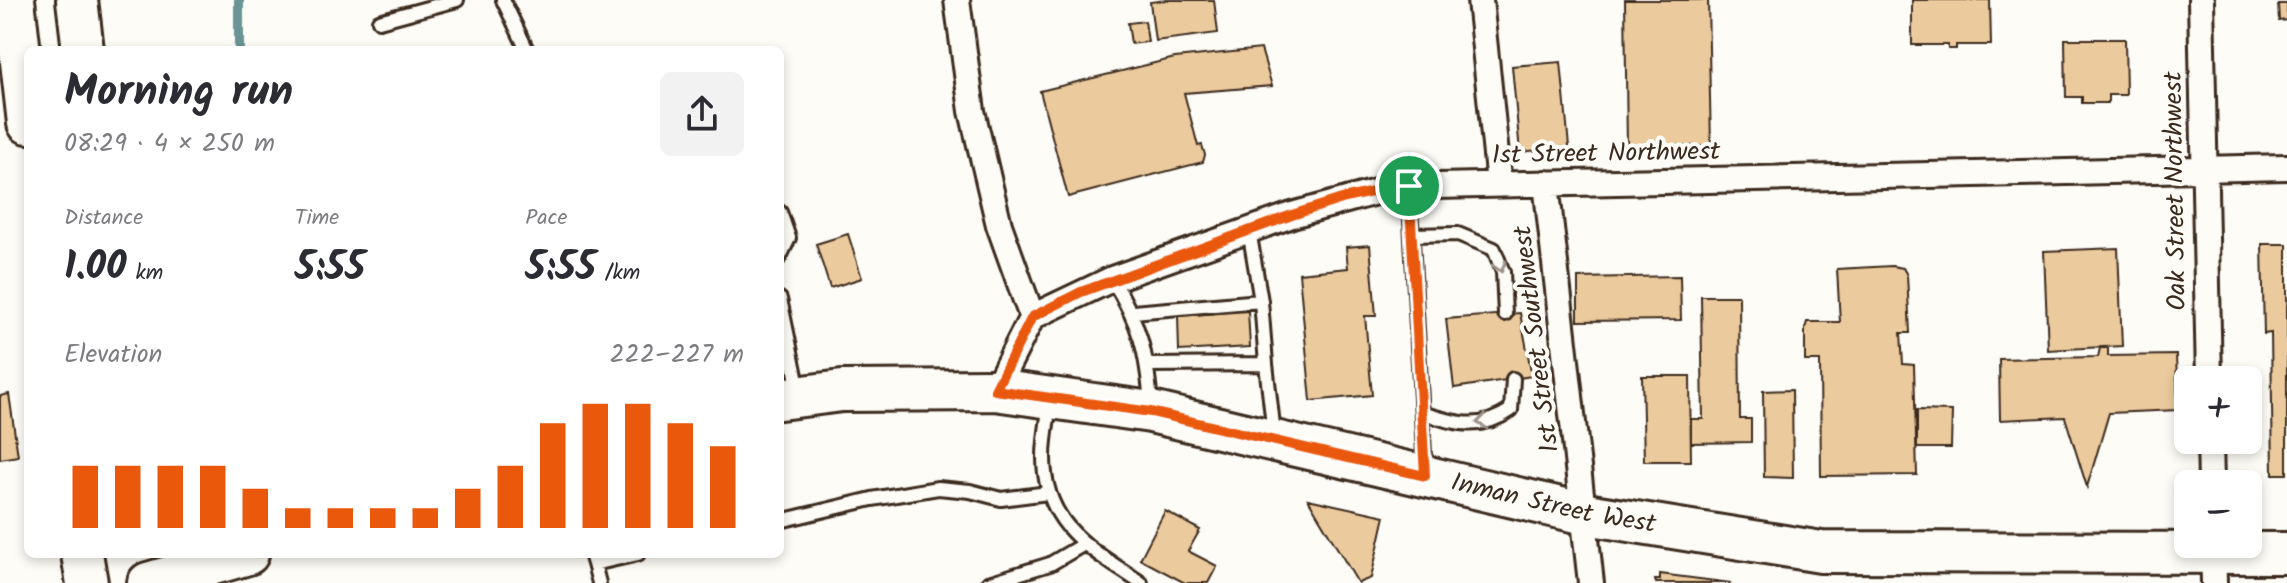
<!DOCTYPE html>
<html lang="en">
<head>
<meta charset="utf-8">
<style>
  body { margin:0; font-family:Kalam,sans-serif; background:#f2f2f3; color:#2b2b33; height:100vh; display:flex; flex-direction:column; font-size:30px; white-space:nowrap }
  * { box-sizing:border-box; margin:0 }
  p { font-size:26px; color:#7c7c81 }
  .icon { flex:none; width:44px; height:44px; fill:none; stroke:currentColor; stroke-width:2; stroke-linecap:round; stroke-linejoin:round }
  .map { position:relative; flex:1; overflow:hidden }
  .details { position:absolute; left:24px; top:46px; width:760px; height:512px; display:flex; flex-direction:column; background:#fff; border-radius:12px; box-shadow:0 4px 12px #0003 }
  .details>* { flex:none }
  .buttons { position:absolute; left:2174px; top:366px; display:grid; gap:16px }
  .buttons a { display:grid; place-items:center; width:88px; height:88px; border-radius:12px; background:#fff; box-shadow:0 4px 12px #0003; font-size:40px }
  .pin { position:absolute; display:grid; place-items:center; width:68px; height:68px; color:#fff; margin:-34px; border:4px solid #fff; border-radius:50%; box-shadow:0 2px 8px #0007 }
  .round { display:grid; place-items:center; flex:none; width:84px; height:84px; border-radius:12px; background:#f2f2f3 }
  .summary { display:flex; align-items:center; justify-content:space-between; height:136px; padding:0 40px }
  h1 { font-size:44px; font-weight:700; line-height:60px }
  .figures { display:grid; grid-template-columns:repeat(3,1fr); gap:12px; height:136px; padding:8px 40px }
  .figures div { display:grid; align-content:center }
  .figures b { font-size:40px; font-weight:700 }
  .figures small { font-size:22px; font-weight:400 }
  .figures p { font-size:22px }
  .chart { height:224px; padding:16px 40px }
  .chart p { display:flex; justify-content:space-between }
  .chart svg { width:100%; height:144px; margin-top:8px; stroke:#ea580c; stroke-width:6 }
  .map>svg:first-child { display:block }
</style>
</head>
<body>
<div class="map">
<svg width="2287" height="583" viewBox="0 0 2287 583">
  <rect width="100%" height="100%" fill="#fdfcf7"/>
  <filter id="ink" filterUnits="userSpaceOnUse"><feTurbulence type="fractalNoise" baseFrequency=".0125" numOctaves="2"/><feDisplacementMap in="SourceGraphic" scale="16" xChannelSelector="R" yChannelSelector="G"/><feConvolveMatrix kernelMatrix="1 2 1 2 8 2 1 2 1" color-interpolation-filters="sRGB"/></filter>
  <g filter="url(#ink)">
    <g fill="none" stroke-linecap="round" stroke-linejoin="round">
      <!-- stream -->
      <path stroke="#6a9495" stroke-width="10" d="M239,0V50"/>
    </g>
    <!-- building -->
    <path fill="#ebca9d" stroke="#3b2a1e" stroke-width="2" d="M1166,0H1214L1218,33L1155,41L1150,2Z
      M1625,0H1708L1711,146L1627,147Z
      M1912,0H1990L1991,45H1956V49H1948V45H1912Z
      M2278,4H2287V20L2279,21Z
      M1145,21L1148,42L1131,44L1128,23Z
      M2065,39H2125L2126,95H2108V103H2082V97H2066Z
      M1261,49L1272,86L1184,93L1198,146L1202,145L1205,155L1203,162L1068,197L1040,91L1175,58Z
      M1561,62L1569,147L1520,152L1512,66Z
      M848,234L862,278L830,288L816,244Z
      M2262,244H2287V474H2273L2271,333L2264,334Z
      M1370,245L1376,316H1365L1372,395L1311,401L1299,273L1348,268L1346,247Z
      M2118,248L2122,346L2048,350L2044,251Z
      M1892,266L1903,268L1907,275L1910,333H1901L1903,364L1914,365L1917,475L1821,476L1820,361H1805V329L1807,322H1840L1837,269Z
      M1680,276L1681,320L1578,321V278Z
      M1701,296H1739L1740,419H1751V442L1691,443V419H1703Z
      M1248,311L1250,347L1179,351L1178,316Z
      M1520,313L1532,376L1454,388L1446,319Z
      M2100,348H2108V356L2176,355L2178,410L2109,413L2087,487L2065,417L2000,420L1999,359L2098,357Z
      M1642,376H1690L1691,461H1644Z
      M1792,390L1793,478L1764,477L1763,391Z
      M9,394L18,456L0,459V396Z
      M1917,410L1952,411L1951,448H1917Z
      M1308,499L1385,516L1371,578L1358,583Z
      M1165,511L1200,530L1188,551L1217,566L1208,583H1185L1140,559Z
      M1660,574L1731,583H1656L1655,580H1660Z"/>
    <g fill="none" stroke-linecap="round" stroke-linejoin="round">
      <!-- lane casing -->
      <g stroke="#3b2a1e" stroke-width="18">
        <path id="lane" d="M503,0L527,50
          M379,21L457,0
          M1409,186L1425,471
          M780,212L789,238L780,257
          M1249,230L1261,301
          M1412,235L1458,234L1494,249L1503,272L1505,314
          M1112,279C1140,324 1147,352 1151,405
          M780,299L799,390
          M1133,312L1261,301L1266,364
          M1148,365L1266,364L1274,434
          M1050,401C1048,420 1044,439 1044,457C1044,526 1091,549 1141,583
          M1422,413C1456,423 1479,432 1511,410L1513,379
          M780,521L872,499L938,488L970,491L1001,499L1048,493
          M591,554L594,564L638,554
          M594,564L599,583
          M988,583L1050,564L1084,544"/>
      </g>
      <!-- street casing -->
      <g stroke="#3b2a1e" stroke-width="30">
        <path id="street" d="M957,0L972,111L999,225L1032,317
          M1480,0L1499,184
          M2201,0L2209,380
          M1546,183L1591,583
          M995,390L1032,317L1112,279L1292,215L1394,187L2287,167
          M2210,440L2211,484
          M2213,544L2214,583"/>
      </g>
      <!-- primary casing -->
      <g stroke="#3b2a1e" stroke-width="46">
        <g id="primary">
          <path d="M14,0L28,123"/>
          <path d="M77,0L83,50"/>
          <path id="s1" d="M780,399L842,391L995,390L1151,412L1586,514L1821,552L2287,553"/>
          <path d="M82,554L87,583"/>
          <path d="M148,583L248,554"/>
        </g>
      </g>
      <!-- lane -->
      <use href="#lane" stroke="#fdfcf7" stroke-width="12"/>
      <!-- street -->
      <use href="#street" stroke="#fdfcf7" stroke-width="24"/>
      <!-- primary -->
      <use href="#primary" stroke="#fdfcf7" stroke-width="40"/>
    </g>
    <!-- one-way arrows -->
    <defs><path id="oneway-chevron" d="M-2-3.5L2.5 0L-2 3.5" fill="none" stroke-width="1.6" stroke-linecap="round" stroke-linejoin="round" transform="scale(2)"/></defs>
    <g stroke="#9c938a">
      <use href="#oneway-chevron" transform="translate(1500 267) rotate(73)"/>
      <use href="#oneway-chevron" transform="translate(1482 422) rotate(172)"/>
    </g>
  </g>
  <g fill="none" stroke-linecap="round" stroke-linejoin="round" filter="url(#ink)">
    <!-- route casing -->
    <g stroke="#fff" stroke-width="16">
      <path id="route" d="M1409,186L1425,476L1151,412L995,390L1032,317L1081,292L1292,215L1342,199L1394,187Z"/>
    </g>
    <!-- route -->
    <use href="#route" stroke="#ea580c" stroke-width="10"/>
  </g>
  <g text-anchor="middle" dominant-baseline="central" stroke-width="8" stroke-linejoin="round" paint-order="stroke">
    <!-- street labels -->
    <g font-size="26" fill="#3b2a1e" stroke="#fdfcf7">
      <text transform="translate(1606 154) rotate(-1)">1st Street Northwest</text>
      <text transform="translate(2176 191) rotate(-91)">Oak Street Northwest</text>
      <text transform="translate(1537 339) rotate(-97)">1st Street Southwest</text>
      <text stroke="none"><textPath href="#s1" startOffset="786">Inman Street West</textPath></text>
    </g>
  </g>
</svg>
<div class="buttons">
<a>+</a>
<a>−</a>
</div>
<div class="pin" style="left:1409px;top:186px;background:#1e9e55"><svg class="icon" aria-label="arrive" viewBox="0 0 24 24"><path d="M6 21V4h12l-3 4 3 4H6"/></svg></div>
<section class="details">
<div class="summary"><div><h1>Morning run</h1><p>08:29 · 4 × 250 m</p></div><a class="round"><svg class="icon" aria-label="share" viewBox="0 0 24 24"><path d="M12 15V3M7 8l5-5 5 5M5 13v7h14v-7"/></svg></a></div>
<div class="figures">
<div><p>Distance</p><b>1.00<small> km</small></b></div>
<div><p>Time</p><b>5:55</b></div>
<div><p>Pace</p><b>5:55<small> /km</small></b></div>
</div>
<div class="chart"><p><span>Elevation</span>222–227 m</p>
<svg viewBox="0 0 160 44" preserveAspectRatio="none"><path d="M5 44V25M15 44V25M25 44V25M35 44V25M45 44V32M55 44V38M65 44V38M75 44V38M85 44V38M95 44V32M105 44V25M115 44V12M125 44V6M135 44V6M145 44V12M155 44V19"/></svg>
</div>
</section>
</div>
</body>
</html>
